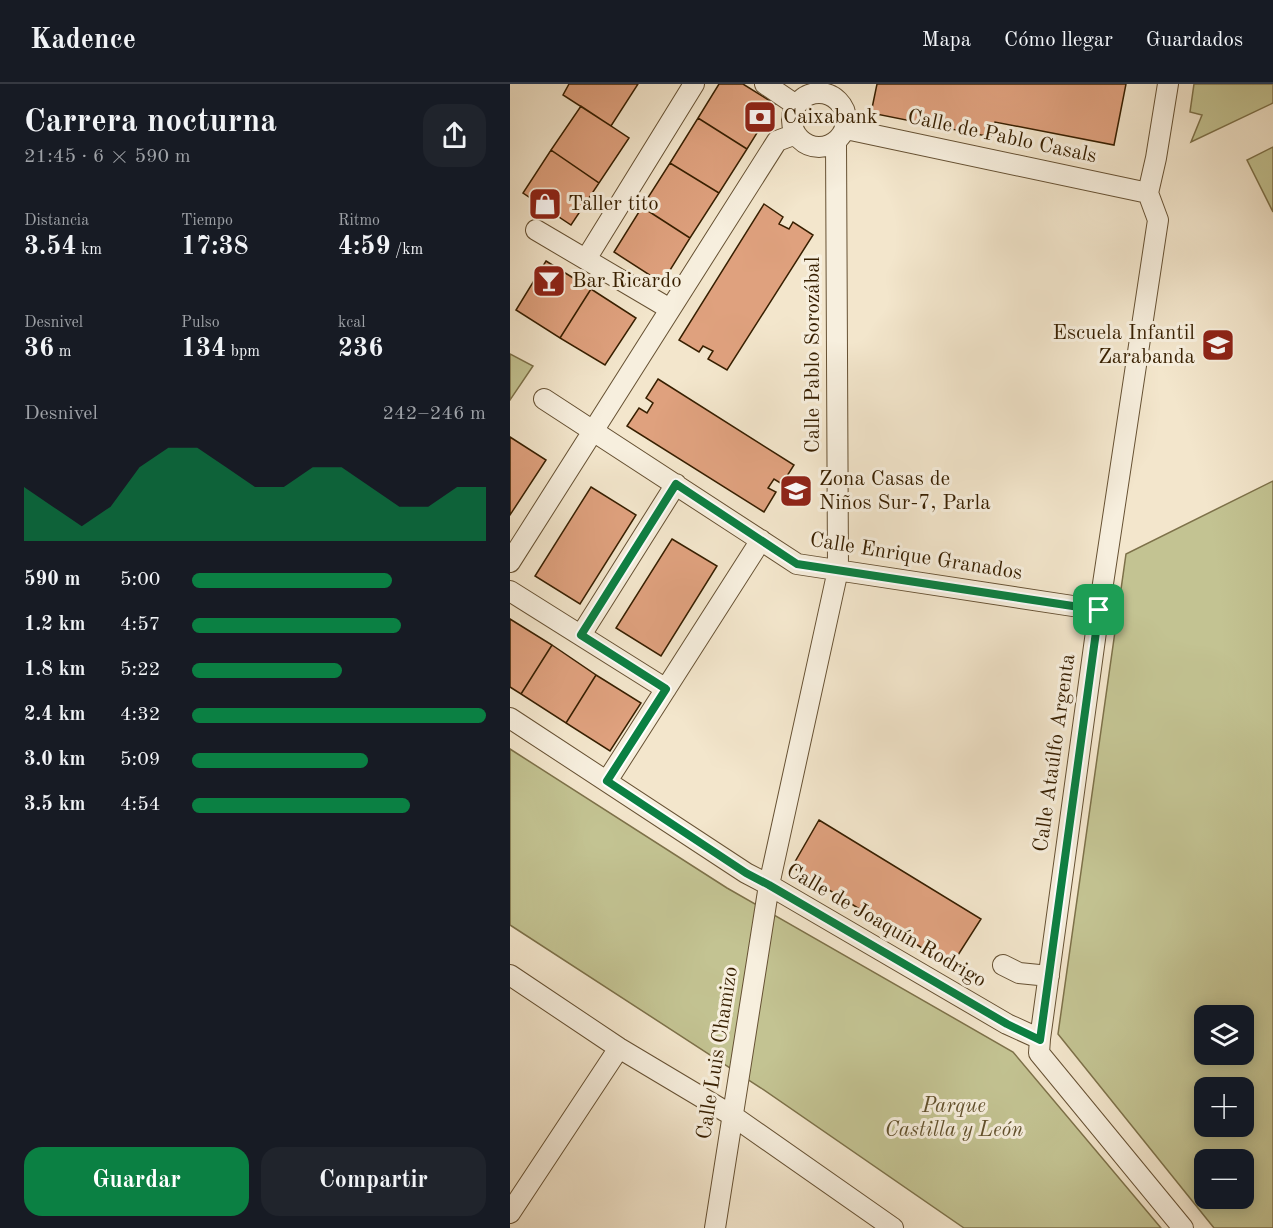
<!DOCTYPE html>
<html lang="es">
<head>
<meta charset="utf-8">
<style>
  body { margin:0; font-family:"Old Standard TT",serif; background:#20242c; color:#f1f3f6; height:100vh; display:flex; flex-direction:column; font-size:22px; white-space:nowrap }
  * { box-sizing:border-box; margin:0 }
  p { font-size:20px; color:#9ea1a6 }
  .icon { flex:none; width:33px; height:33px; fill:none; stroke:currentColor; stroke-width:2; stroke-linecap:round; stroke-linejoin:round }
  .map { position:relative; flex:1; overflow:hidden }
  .details { display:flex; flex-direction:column; background:#171b24; width:510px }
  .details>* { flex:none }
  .buttons { position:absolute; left:684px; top:921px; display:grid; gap:12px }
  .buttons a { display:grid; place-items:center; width:60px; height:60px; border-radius:12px; background:#171b24; box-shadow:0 3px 15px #0003; font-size:30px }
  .pin { position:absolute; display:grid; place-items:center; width:51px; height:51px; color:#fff; margin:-26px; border-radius:12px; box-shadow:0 3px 9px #0006 }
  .round { display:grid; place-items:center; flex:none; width:63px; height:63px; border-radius:18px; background:#20242c }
  .head { display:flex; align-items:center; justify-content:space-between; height:102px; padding:0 24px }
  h1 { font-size:33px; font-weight:700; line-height:45px }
  .metrics { display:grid; grid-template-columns:repeat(3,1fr); gap:9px; height:102px; padding:6px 24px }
  .metrics div { display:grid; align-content:center }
  .metrics b { font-size:26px; font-weight:700 }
  .metrics small { font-size:16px; font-weight:400 }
  .metrics p { font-size:16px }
  .chart { height:168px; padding:12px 24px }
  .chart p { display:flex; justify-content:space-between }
  .chart svg { width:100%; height:108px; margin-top:6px; fill:#0b8043; opacity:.7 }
  .button { display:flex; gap:12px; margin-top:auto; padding:12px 24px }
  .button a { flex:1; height:69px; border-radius:18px; background:#0b8043; color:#fff; font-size:24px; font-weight:700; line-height:69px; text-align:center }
  .button a+a { background:#20242c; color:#f1f3f6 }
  ul { padding:0 24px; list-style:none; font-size:20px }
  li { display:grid; grid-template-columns:96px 72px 1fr; align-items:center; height:45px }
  li i { height:15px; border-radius:8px; background:#0b8043 }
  header { display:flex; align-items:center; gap:36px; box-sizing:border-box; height:84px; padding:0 30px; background:#171b24; border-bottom:2px solid #363941 }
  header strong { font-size:28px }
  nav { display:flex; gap:33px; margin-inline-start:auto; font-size:21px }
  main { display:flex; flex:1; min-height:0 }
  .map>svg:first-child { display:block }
</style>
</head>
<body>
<header>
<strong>Kadence</strong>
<nav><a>Mapa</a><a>Cómo llegar</a><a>Guardados</a></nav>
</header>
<main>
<section class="details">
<div class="head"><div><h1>Carrera nocturna</h1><p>21:45 · 6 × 590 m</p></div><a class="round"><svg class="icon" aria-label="share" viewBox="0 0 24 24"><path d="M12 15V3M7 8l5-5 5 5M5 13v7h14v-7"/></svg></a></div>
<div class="metrics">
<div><p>Distancia</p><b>3.54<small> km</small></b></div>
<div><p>Tiempo</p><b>17:38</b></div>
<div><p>Ritmo</p><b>4:59<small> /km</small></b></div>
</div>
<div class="metrics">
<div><p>Desnivel</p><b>36<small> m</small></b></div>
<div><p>Pulso</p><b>134<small> bpm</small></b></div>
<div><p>kcal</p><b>236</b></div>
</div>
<div class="chart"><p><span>Desnivel</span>242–246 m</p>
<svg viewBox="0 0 160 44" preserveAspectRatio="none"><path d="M0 44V22L10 30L20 38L30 30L40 14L50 6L60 6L70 14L80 22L90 22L100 14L110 14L120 22L130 30L140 30L150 22L160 22V44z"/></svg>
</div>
<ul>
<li><b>590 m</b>5:00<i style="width:68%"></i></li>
<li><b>1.2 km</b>4:57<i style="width:71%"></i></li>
<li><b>1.8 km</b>5:22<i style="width:51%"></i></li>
<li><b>2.4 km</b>4:32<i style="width:100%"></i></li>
<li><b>3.0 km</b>5:09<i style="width:60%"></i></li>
<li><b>3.5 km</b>4:54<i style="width:74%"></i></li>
</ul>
<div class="button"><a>Guardar</a><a>Compartir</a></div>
</section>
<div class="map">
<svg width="763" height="1144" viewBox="0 0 763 1144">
  <rect width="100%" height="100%" fill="#f3e6cc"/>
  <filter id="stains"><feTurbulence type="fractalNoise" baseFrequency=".00333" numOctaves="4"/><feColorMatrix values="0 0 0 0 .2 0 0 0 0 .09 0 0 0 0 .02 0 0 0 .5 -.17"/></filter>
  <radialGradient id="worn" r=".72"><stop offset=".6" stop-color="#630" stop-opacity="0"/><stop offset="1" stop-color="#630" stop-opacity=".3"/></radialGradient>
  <!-- green -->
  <path fill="#c3c392" stroke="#7d7149" stroke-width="1.5" fill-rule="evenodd" d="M684,0H763V19L681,58L692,31L680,28Z
    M763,63V128L737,76Z
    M0,270L23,282L0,316Z
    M763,397V1144H704L548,950L616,470ZM694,932H734V970H694ZM694,1004H734V1042H694ZM694,1076H734V1114H694Z
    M0,665L217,804L503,968L651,1144H454L251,1004L0,841Z"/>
  <!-- building -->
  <path fill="#dfa17e" stroke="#371f00" stroke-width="1.5" d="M59,0H128L101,42L53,11Z
    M209,0H233L265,20L237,65L188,34Z
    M367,0H616L604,61L485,38L481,53L361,29Z
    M71,22L119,54L89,99L41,66Z
    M188,34L237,65L209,109L160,79Z
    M41,66L89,99L61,141L13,109Z
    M160,79L209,109L180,154L132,123Z
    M254,120L273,133L269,140L279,145L283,138L303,151L217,286L198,275L203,267L193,262L189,268L169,256Z
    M132,123L180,154L152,199L104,168Z
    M36,177L81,205L50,254L6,226Z
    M81,205L126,234L95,281L50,254Z
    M148,295L284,381L272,400L264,395L258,404L266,408L254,428L117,342L129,324L137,329L143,319L136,314Z
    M0,353L36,376L0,431Z
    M81,403L126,431L70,520L25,492Z
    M162,455L207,482L151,572L106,544Z
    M0,535L42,561L11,610L0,603Z
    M42,561L86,591L56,639L11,610Z
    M86,591L131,619L100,667L56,639Z
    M309,736L471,835L441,882L282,783Z"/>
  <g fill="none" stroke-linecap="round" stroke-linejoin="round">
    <!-- minor casing -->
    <g stroke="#665133" stroke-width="22">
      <path id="minor" d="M255,0L286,21
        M282 36a27 27 0 1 1 54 0a27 27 0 1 1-54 0Z
        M336,45L638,109
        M26,146L160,225
        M76,175L184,0
        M34,315L287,480L589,526
        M0,478L267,57L286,50
        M0,507L156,605
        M71,551L166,400
        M0,634L236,789L259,801L497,940L530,955L529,969L673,1144
        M97,697L251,456
        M493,881L509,889L539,892
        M0,891L109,964L223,1032L383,1144
        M530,955L589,526L648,136L638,109L646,74L658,0
        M0,1129L109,964
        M205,1144L259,801L328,486L326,58"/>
    </g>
    <!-- minor -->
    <use href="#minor" stroke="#f7efde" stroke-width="20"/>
  </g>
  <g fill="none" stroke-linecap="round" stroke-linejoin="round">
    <!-- route casing -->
    <g stroke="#fff" stroke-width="12">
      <path id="route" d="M166,400L287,480L589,526L530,956L497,940L259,801L236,789L97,697L156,605L71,551Z"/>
    </g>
    <!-- route -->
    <use href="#route" stroke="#0b8043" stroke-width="8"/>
  </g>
  <!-- icons -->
  <defs>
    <g id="bank-square" transform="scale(1.725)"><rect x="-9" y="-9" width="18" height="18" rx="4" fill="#8f2418" stroke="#f7efde"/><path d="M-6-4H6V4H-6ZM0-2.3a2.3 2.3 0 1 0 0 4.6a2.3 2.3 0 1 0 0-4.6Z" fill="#fff"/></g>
    <g id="shop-square" transform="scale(1.725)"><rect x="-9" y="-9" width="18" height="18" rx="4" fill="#8f2418" stroke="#f7efde"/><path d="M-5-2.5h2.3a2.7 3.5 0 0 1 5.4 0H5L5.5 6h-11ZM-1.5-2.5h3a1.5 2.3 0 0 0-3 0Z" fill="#fff"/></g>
    <g id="bar-square" transform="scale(1.725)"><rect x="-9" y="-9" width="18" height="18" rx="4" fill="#8f2418" stroke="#f7efde"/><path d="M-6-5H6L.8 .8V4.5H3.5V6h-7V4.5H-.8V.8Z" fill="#fff"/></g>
    <g id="school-square" transform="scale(1.725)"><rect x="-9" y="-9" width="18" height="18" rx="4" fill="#8f2418" stroke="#f7efde"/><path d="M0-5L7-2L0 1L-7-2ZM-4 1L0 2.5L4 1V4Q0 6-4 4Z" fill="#fff"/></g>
  </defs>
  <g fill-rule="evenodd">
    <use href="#bank-square" x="250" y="33"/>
    <use href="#shop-square" x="35" y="120"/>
    <use href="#bar-square" x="39" y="197"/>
    <use href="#school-square" x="708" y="261"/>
    <use href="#school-square" x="286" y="407"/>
  </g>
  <g text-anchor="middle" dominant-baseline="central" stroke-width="6" stroke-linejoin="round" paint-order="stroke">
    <!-- poi labels -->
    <g font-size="21" fill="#371f00" stroke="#f7efde" text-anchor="start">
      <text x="273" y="33">Caixabank</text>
      <text x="58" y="120">Taller tito</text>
      <text x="62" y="197">Bar Ricardo</text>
      <text x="685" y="249" text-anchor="end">Escuela Infantil<tspan x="685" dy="24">Zarabanda</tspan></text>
      <text x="309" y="395">Zona Casas de<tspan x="309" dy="24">Niños Sur-7, Parla</tspan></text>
    </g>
    <!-- street labels -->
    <g font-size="21" fill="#371f00" stroke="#f7efde">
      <text transform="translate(492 53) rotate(12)">Calle de Pablo Casals</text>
      <text transform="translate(303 271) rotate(-90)">Calle Pablo Sorozábal</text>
      <text transform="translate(406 473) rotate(9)">Calle Enrique Granados</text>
      <text transform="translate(545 669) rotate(-82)">Calle Ataúlfo Argenta</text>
      <text transform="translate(376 842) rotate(30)">Calle de Joaquín Rodrigo</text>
      <text transform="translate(208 969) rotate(-81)">Calle Luis Chamizo</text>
    </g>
    <!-- park labels -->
    <g font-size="21" font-style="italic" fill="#61502c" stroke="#f7efde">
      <text x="444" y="1022">Parque<tspan x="444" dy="24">Castilla y León</tspan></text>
    </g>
  </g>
  <rect width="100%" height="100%" filter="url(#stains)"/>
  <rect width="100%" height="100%" fill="url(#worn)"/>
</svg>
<div class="buttons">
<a><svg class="icon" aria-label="layers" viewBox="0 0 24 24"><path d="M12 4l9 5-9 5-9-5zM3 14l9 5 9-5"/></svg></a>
<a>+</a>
<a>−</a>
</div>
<div class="pin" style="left:589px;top:526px;background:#1e9e55"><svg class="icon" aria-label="arrive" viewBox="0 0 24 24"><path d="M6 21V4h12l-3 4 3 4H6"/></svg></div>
</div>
</main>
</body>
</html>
